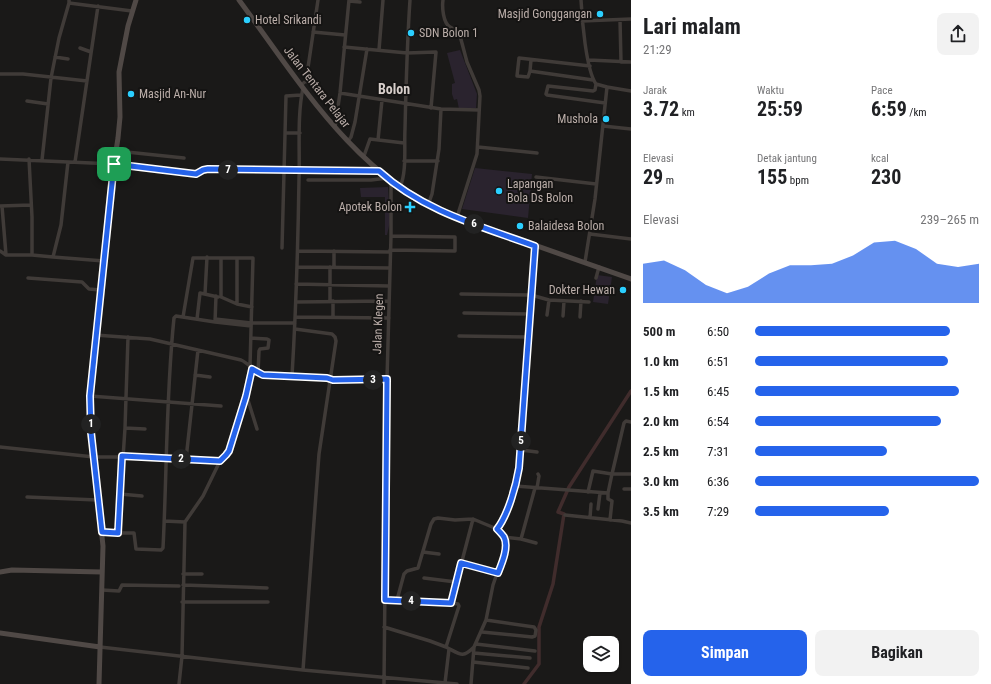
<!DOCTYPE html>
<html lang="id">
<head>
<meta charset="utf-8">
<style>
  body { margin:0; font-family:"Roboto Condensed",sans-serif; background:#f2f2f2; color:#202124; height:100vh; display:flex; flex-direction:column; font-size:15px; white-space:nowrap }
  * { box-sizing:border-box; margin:0 }
  p { font-size:13px; color:#757577 }
  .icon { flex:none; width:22px; height:22px; fill:none; stroke:currentColor; stroke-width:2; stroke-linecap:round; stroke-linejoin:round }
  .map { position:relative; flex:1; overflow:hidden }
  .panel { display:flex; flex-direction:column; background:#fff; width:360px }
  .panel>* { flex:none }
  .buttons { position:absolute; left:583px; top:636px; display:grid; gap:8px }
  .buttons a { display:grid; place-items:center; width:36px; height:36px; border-radius:8px; background:#fff; box-shadow:0 1px 3px #0004; font-size:20px }
  .pin { position:absolute; display:grid; place-items:center; width:34px; height:34px; color:#fff; margin:-17px; border-radius:8px; box-shadow:0 2px 6px #0006 }
  .km { position:absolute; width:20px; height:20px; margin:-10px; border-radius:50%; background:#222; color:#fff; font-size:11px; line-height:20px; text-align:center }
  .round { display:grid; place-items:center; flex:none; width:42px; height:42px; border-radius:8px; background:#f2f2f2 }
  .headline { display:flex; align-items:center; justify-content:space-between; height:68px; padding:0 12px }
  h1 { font-size:22px; font-weight:700; line-height:30px }
  .metrics { display:grid; grid-template-columns:repeat(3,1fr); gap:6px; height:68px; padding:4px 12px }
  .metrics div { display:grid; align-content:center }
  .metrics b { font-size:20px; font-weight:700 }
  .metrics small { font-size:11px; font-weight:400 }
  .metrics p { font-size:11px }
  .chart { height:112px; padding:8px 12px }
  .chart p { display:flex; justify-content:space-between }
  .chart svg { width:100%; height:72px; margin-top:4px; fill:#2563eb; opacity:.7 }
  .action { display:flex; gap:8px; margin-top:auto; padding:8px 12px }
  .action a { flex:1; height:46px; border-radius:8px; background:#2563eb; color:#fff; font-size:16px; font-weight:700; line-height:46px; text-align:center }
  .action a+a { background:#f2f2f2; color:#202124 }
  ul { padding:0 12px; list-style:none; font-size:13px }
  li { display:grid; grid-template-columns:64px 48px 1fr; align-items:center; height:30px }
  li i { height:10px; border-radius:5px; background:#2563eb }
  main { display:flex; flex:1; min-height:0 }
  .map>svg:first-child { display:block }
</style>
</head>
<body>
<main>
<div class="map">
<svg width="631" height="684" viewBox="0 0 631 684">
  <rect width="100%" height="100%" fill="#1a1918"/>
  <!-- green -->
  <path fill="#2a232e" d="M460,50L477,94L476,108L459,109L457,99L454,100L452,94V84L455,83L447,53Z
    M475,168L532,174L528,218L462,209Z
    M388,187L390,222L387,235H385V197H361L360,188Z
    M597,275L612,277L608,304L593,302Z"/>
  <g fill="none" stroke-linecap="round" stroke-linejoin="round">
    <!-- canal -->
    <path stroke="#402c2c" stroke-width="3.5" d="M524,684L539,664V627L553,584L564,514L558,512L569,487L631,391"/>
    <!-- street -->
    <path stroke="#403b38" stroke-width="3.5" d="M69,0V3L132,11
      M443,0C442,7 443,23 450,27C453,29 456,30 459,32L467,62L479,90L480,96L477,154L457,217
      M581,0C582,19 586,70 596,84L607,87L595,199L585,262
      M349,1L360,2
      M620,20L621,62
      M582,21L631,19
      M313,32L345,35
      M344,47L407,53L436,52L431,108
      M80,48L91,52
      M379,50L383,0
      M55,57L68,59
      M531,60L530,71L593,80
      M589,60L631,62
      M530,71L528,77L517,76L519,58L590,66
      M0,74H23L87,81
      M306,81L309,83L316,85
      M596,84L595,90L593,91L548,86L546,94L547,95L605,103
      M301,85L306,81L318,0
      M607,87L631,91
      M340,93L441,109L479,110
      M27,101L48,104
      M603,126L631,129
      M335,127L340,93L349,0
      M285,133H300
      M378,140L382,100
      M348,141L351,137L355,122L367,49
      M478,147L537,153
      M117,151L184,158
      M364,156L370,139L404,143
      M0,159L114,164L191,174C198,174 202,170 208,169L379,171
      M29,159L32,217V255
      M42,160L51,78L59,38L69,3
      M404,161H438
      M75,162L98,6
      M536,177L596,184
      M308,180H371L388,178
      M400,187C407,172 404,146 405,129C406,86 407,43 410,0
      M428,205L432,194L439,149L441,109
      M0,206L31,205
      M2,206L6,255
      M590,234L631,239
      M282,248L286,96L301,95
      M390,250L455,251V237L391,236
      M0,251L6,255H32L53,257L61,225L68,162
      M298,251L390,252
      M334,251V267
      M53,257L104,261
      M221,258V297L237,304V258
      M297,267L390,268
      M330,267V301
      M28,278L82,282L89,289L100,290
      M596,278L599,267
      M296,284L389,286
      M205,294L207,257
      M461,294L531,295L549,300L589,302
      M216,296L215,322L251,326
      M333,301V317
      M296,302L389,301
      M237,304L252,307
      M464,313L530,314
      M547,315L549,300
      M563,316L564,301
      M183,317L193,258H253L250,366
      M295,317L389,318
      M580,317L581,301
      M197,319L200,293L218,297
      M215,319L251,323H295
      M295,329L332,334L335,337L336,341L319,454L303,670
      M95,335L150,339L241,360C250,364 254,372 263,375C304,376 345,381 387,379
      M459,336L528,337
      M251,338L267,339L269,340L268,348L260,349L259,351L258,373
      M195,375L210,377
      M292,376C296,310 298,245 299,179C300,150 297,116 303,88
      M90,396L221,406
      M247,397L257,429
      M125,428L145,429
      M0,447L94,457H122L220,461
      M521,450L537,452
      M186,459L198,350
      M515,486L608,493L612,474H631
      M537,488L539,476L538,474
      M624,489H631
      M588,492L593,471L612,474L624,423L626,421L631,422
      M608,493V499L612,501L610,520
      M120,494L142,496
      M27,497L97,500
      M598,509L600,493
      M565,515L622,521L631,523
      M590,518L591,504
      M164,521L185,522L182,656L179,684
      M185,522L203,496L220,461L226,455L229,451L247,396L252,369
      M102,533H134L136,549L161,550L163,548C167,471 166,394 174,318L176,316L215,322
      M118,533L125,428L128,337
      M504,537L521,539L535,488
      M521,539L536,543
      M423,552L439,554
      M461,563L499,573
      M183,574H202
      M424,578L456,582
      M183,585L267,588
      M102,590L119,591L122,585L179,586
      M385,600H397L404,574L407,571L418,568L431,524L434,519L438,518L455,520L473,519L497,529C509,515 516,486 519,468L535,246
      M397,600L451,603L473,519
      M182,602H268
      M384,627L430,641L446,647L459,606L458,604L451,603
      M482,632L532,637L535,636L536,630L534,627L486,620
      M476,644L535,651
      M100,647L303,670L457,684
      M446,647C460,654 462,659 474,647L471,684
      M474,647L486,620L493,585L504,553L505,539L497,529
      M474,653L530,658
      M473,662L528,668
      M445,683L449,649
      M384,684L387,379L391,236V181"/>
    <!-- secondary -->
    <path stroke="#504946" stroke-width="5" d="M239,0C299,81 355,176 452,216L631,279
      M0,572L12,570L102,572
      M0,633L100,647
      M99,684L103,546L91,432L90,396L114,164L118,138L120,117L119,72L128,26L136,0"/>
  </g>
  <g fill="none" stroke-linecap="round" stroke-linejoin="round">
    <!-- route casing -->
    <g stroke="#fff" stroke-width="8">
      <path id="route" d="M114,164L196,174L203,170L208,169L379,171C423,211 480,226 535,246L519,468C516,486 508,515 497,529C499,531 502,534 504,537C509,547 502,563 498,573L461,563L451,603L385,600L387,379L333,380L327,378L263,375L252,369L246,396L229,451L226,455L220,461L122,456L118,533L102,532L91,432L90,396Z"/>
    </g>
    <!-- route -->
    <use href="#route" stroke="#2563eb" stroke-width="5"/>
  </g>
  <!-- markers -->
  <g fill="#2bcfff" stroke="#151413" stroke-width="1.5">
    <circle cx="600" cy="14" r="4"/>
    <circle cx="247" cy="20" r="4"/>
    <circle cx="411" cy="33" r="4"/>
    <circle cx="131" cy="94" r="4"/>
    <circle cx="606" cy="119" r="4"/>
    <circle cx="499" cy="191" r="4"/>
    <path d="M408 201h4v4h4v4h-4v4h-4v-4h-4v-4h4z"/>
    <circle cx="520" cy="226" r="4"/>
    <circle cx="623" cy="290" r="4"/>
  </g>
  <g text-anchor="middle" dominant-baseline="central" stroke-width="4" stroke-linejoin="round" paint-order="stroke">
    <!-- poi labels -->
    <g font-size="12" fill="#bbaea9" stroke="#151413" text-anchor="start">
      <text x="592" y="14" text-anchor="end">Masjid Gonggangan</text>
      <text x="255" y="20">Hotel Srikandi</text>
      <text x="419" y="33">SDN Bolon 1</text>
      <text x="139" y="94">Masjid An-Nur</text>
      <text x="598" y="119" text-anchor="end">Mushola</text>
      <text x="507" y="184">Lapangan<tspan x="507" dy="14">Bola Ds Bolon</tspan></text>
      <text x="402" y="207" text-anchor="end">Apotek Bolon</text>
      <text x="528" y="226">Balaidesa Bolon</text>
      <text x="615" y="290" text-anchor="end">Dokter Hewan</text>
    </g>
    <!-- street labels -->
    <g font-size="12" fill="#bbaea9" stroke="#151413">
      <text transform="translate(317 87) rotate(52)">Jalan Tentara Pelajar</text>
      <text transform="translate(378 324) rotate(-88)">Jalan Klegen</text>
    </g>
    <!-- quarter labels -->
    <g font-size="14" font-weight="bold" fill="#d7ceca" stroke="#151413">
      <text x="394" y="89">Bolon</text>
    </g>
  </g>
</svg>
<div class="buttons">
<a><svg class="icon" aria-label="layers" viewBox="0 0 24 24"><path d="M12 4l9 5-9 5-9-5zM3 14l9 5 9-5"/></svg></a>
</div>
<div class="pin" style="left:114px;top:164px;background:#1e9e55"><svg class="icon" aria-label="arrive" viewBox="0 0 24 24"><path d="M6 21V4h12l-3 4 3 4H6"/></svg></div>
<b class="km" style="left:91px;top:424px">1</b>
<b class="km" style="left:181px;top:459px">2</b>
<b class="km" style="left:373px;top:380px">3</b>
<b class="km" style="left:411px;top:601px">4</b>
<b class="km" style="left:521px;top:441px">5</b>
<b class="km" style="left:474px;top:224px">6</b>
<b class="km" style="left:228px;top:170px">7</b>
</div>
<section class="panel">
<div class="headline"><div><h1>Lari malam</h1><p>21:29</p></div><a class="round"><svg class="icon" aria-label="share" viewBox="0 0 24 24"><path d="M12 15V3M7 8l5-5 5 5M5 13v7h14v-7"/></svg></a></div>
<div class="metrics">
<div><p>Jarak</p><b>3.72<small> km</small></b></div>
<div><p>Waktu</p><b>25:59</b></div>
<div><p>Pace</p><b>6:59<small> /km</small></b></div>
</div>
<div class="metrics">
<div><p>Elevasi</p><b>29<small> m</small></b></div>
<div><p>Detak jantung</p><b>155<small> bpm</small></b></div>
<div><p>kcal</p><b>230</b></div>
</div>
<div class="chart"><p><span>Elevasi</span>239–265 m</p>
<svg viewBox="0 0 160 44" preserveAspectRatio="none"><path d="M0 44V20L10 18L20 24L30 33L40 38L50 34L60 26L70 21L80 21L90 20L100 15L110 7L120 6L130 11L140 20L150 22L160 20V44z"/></svg>
</div>
<ul>
<li><b>500 m</b>6:50<i style="width:87%"></i></li>
<li><b>1.0 km</b>6:51<i style="width:86%"></i></li>
<li><b>1.5 km</b>6:45<i style="width:91%"></i></li>
<li><b>2.0 km</b>6:54<i style="width:83%"></i></li>
<li><b>2.5 km</b>7:31<i style="width:59%"></i></li>
<li><b>3.0 km</b>6:36<i style="width:100%"></i></li>
<li><b>3.5 km</b>7:29<i style="width:60%"></i></li>
</ul>
<div class="action"><a>Simpan</a><a>Bagikan</a></div>
</section>
</main>
</body>
</html>
